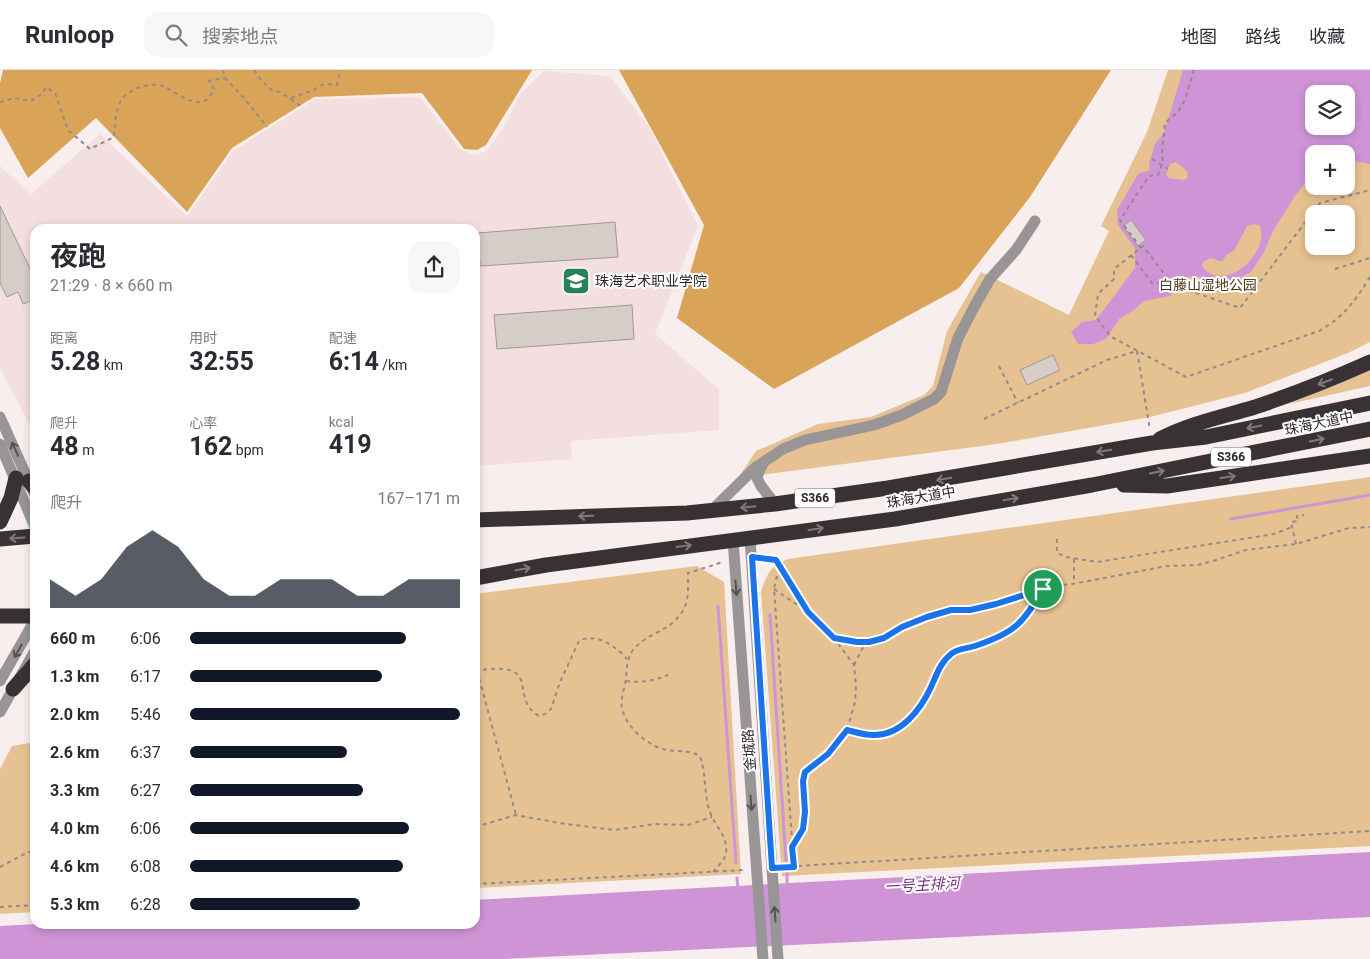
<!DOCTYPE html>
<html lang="zh">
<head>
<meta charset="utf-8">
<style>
  body { margin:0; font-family:Roboto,"Noto Sans SC",sans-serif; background:#f7f7f7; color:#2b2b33; height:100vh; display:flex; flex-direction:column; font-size:19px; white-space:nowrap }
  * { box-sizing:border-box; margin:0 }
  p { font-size:16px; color:#7c7c81 }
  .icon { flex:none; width:28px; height:28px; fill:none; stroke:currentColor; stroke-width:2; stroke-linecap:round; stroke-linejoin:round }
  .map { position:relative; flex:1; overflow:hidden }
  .sheet { position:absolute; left:30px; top:154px; width:450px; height:705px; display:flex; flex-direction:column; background:#fff; border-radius:15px; box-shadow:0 2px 8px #0003 }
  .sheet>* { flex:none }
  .buttons { position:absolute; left:1305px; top:15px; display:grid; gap:10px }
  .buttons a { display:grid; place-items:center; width:50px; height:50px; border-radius:10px; background:#fff; box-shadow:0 2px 8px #0003; font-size:25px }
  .pin { position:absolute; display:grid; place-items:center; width:42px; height:42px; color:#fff; margin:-21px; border:2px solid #fff; border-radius:50%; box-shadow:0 1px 5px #0007 }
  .round { display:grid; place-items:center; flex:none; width:52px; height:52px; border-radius:15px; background:#f7f7f7 }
  .headline { display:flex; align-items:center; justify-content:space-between; height:85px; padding:0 20px }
  h1 { font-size:28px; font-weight:700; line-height:38px }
  .stats { display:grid; grid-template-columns:repeat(3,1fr); gap:8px; height:85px; padding:5px 20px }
  .stats div { display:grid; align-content:center }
  .stats b { font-size:25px; font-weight:700 }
  .stats small { font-size:14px; font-weight:400 }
  .stats p { font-size:14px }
  .chart { height:140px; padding:10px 20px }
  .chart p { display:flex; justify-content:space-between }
  .chart svg { width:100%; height:90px; margin-top:5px; fill:#111827; opacity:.7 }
  ul { padding:0 20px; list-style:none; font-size:16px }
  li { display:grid; grid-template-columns:80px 60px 1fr; align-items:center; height:38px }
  li i { height:12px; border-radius:6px; background:#111827 }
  header { display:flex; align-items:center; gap:30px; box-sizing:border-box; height:70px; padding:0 25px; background:#fff; border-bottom:1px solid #e1e1e2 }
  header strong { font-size:24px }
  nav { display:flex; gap:28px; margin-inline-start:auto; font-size:18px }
  .search { width:350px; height:45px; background:#f7f7f7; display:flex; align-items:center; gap:12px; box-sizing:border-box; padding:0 18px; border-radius:15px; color:#7c7c81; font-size:19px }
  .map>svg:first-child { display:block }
</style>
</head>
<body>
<header>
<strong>Runloop</strong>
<div class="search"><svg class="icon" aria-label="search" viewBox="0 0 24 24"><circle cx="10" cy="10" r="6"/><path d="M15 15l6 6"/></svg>搜索地点</div>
<nav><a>地图</a><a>路线</a><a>收藏</a></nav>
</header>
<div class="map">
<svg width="1370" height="889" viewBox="0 0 1370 889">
  <rect width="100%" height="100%" fill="#f9eeee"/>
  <!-- built -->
  <path fill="#f3dfdf" d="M544,1L610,6L649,57L698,156L655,264L719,319V360L571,371L572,389L475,396V159H35V365L0,298V96L31,124L100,64L187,146L233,81L315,29L420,27L459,78L475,86L487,80L503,59L520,24Z"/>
  <!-- green -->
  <path fill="#e6c191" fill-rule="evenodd" d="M1168,0H1370V272L1348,283L1245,323L1150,347L997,374L738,408L756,381L818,354L871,347L924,325L933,316L947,261L981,202L1069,245L1109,161L1101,156L1147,62ZM1314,24H1346V56H1314ZM1314,84H1346V116H1314ZM1314,144H1346V176H1314Z
    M1370,300V316L1289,334Z
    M1370,407V776L782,806L761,522C767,504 770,496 788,489Z
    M697,496L724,512L741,804L475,818V524Z
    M35,672V842L0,844V699L12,676Z"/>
  <!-- forest -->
  <path fill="#daa458" d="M3,0H532L486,75L477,80L464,79L422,23L314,27L232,78L187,142L96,48L28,108L0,58V13Z
    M619,0H1111L1030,127L959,218L774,319L677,248L704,155Z"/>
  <!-- water -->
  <path fill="#ce94d6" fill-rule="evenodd" d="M1183,0H1370V94L1355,91L1346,87V84H1314V101L1295,126L1273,161L1263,184L1251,202L1234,211L1217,213L1199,207H1180L1178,218L1170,226L1144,231L1134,240L1119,249L1106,269L1093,274H1078L1071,262L1082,252L1096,250L1135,198V178L1118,155L1117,140L1138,104L1150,100L1149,94L1155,74L1164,63ZM1314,24H1346V56H1314ZM1176,92L1187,101L1188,107L1185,110L1168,108L1166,104L1170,94ZM1255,154L1260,156C1270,186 1221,225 1202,196L1204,191L1211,188L1222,192L1226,185L1234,181L1247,156Z
    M1370,782V847L503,889H0V856L37,854H475V830Z"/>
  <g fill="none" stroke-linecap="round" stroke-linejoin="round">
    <!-- stream -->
    <path stroke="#ce94d6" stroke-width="3" d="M1231,449L1370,425
      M718,536L736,793
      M770,545L786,791
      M787,803V817
      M737,808L738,820"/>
  </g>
  <!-- building -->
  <path fill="#d6ccc8" stroke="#a09793" d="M0,136L35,209V229L23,234L18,222L7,227L0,213Z
    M1131,150L1146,170L1138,176L1123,156Z
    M615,152L618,187L480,196L478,163Z
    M632,235L634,269L497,279L494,245Z
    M1053,285L1060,300L1027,315L1020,300Z"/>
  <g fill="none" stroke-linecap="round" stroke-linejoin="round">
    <!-- path -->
    <path stroke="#928b8b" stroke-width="2" stroke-dasharray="4 4" stroke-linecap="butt" d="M223,0L225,8L243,27L267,57
      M254,0L261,10L273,21L280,22L301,36
      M291,28L314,20L319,16L325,14L337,15L341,0
      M0,32L14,28L31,31L43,23L46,17L55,23L68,60L90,79L114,67C115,54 115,40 122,29C130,18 152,11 165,17C176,22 187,33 201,32C208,31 211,25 214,19L209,11L225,8
      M1152,89L1168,99
      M1141,178L1120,150L1149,106L1158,105L1163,92L1162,83L1165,53C1170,48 1175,45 1180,39C1187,28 1190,12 1194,0
      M1131,185L1152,213L1173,215L1240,238L1320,133L1370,120
      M1335,199L1370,188
      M1173,215L1143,176L1114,199V209L1098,224L1095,246L1110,266L1186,307L1319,261C1344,247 1355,231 1370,207
      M1137,281L1150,360
      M999,296L1018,333
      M984,349L1107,290L1137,281
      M1057,469V483L1066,487L1097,492L1274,464L1292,457
      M1296,474L1291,452L1298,451L1297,446L1304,445
      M761,488L776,490L808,542L834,568L854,595L856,616L855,632L847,660L828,683L805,702L803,711L805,742L803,759L792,777
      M1074,489V514
      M781,499L776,509L774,519L794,797
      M774,519L808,542
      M834,568L857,573L869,572L884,568L902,557L927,547L951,540H971L996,534L1054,516L1072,514L1167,496L1198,495L1216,490L1246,480L1296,474L1349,458L1370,457
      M475,593L516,745
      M854,595L862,579L869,573
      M475,601C546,589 507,628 539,646L545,644L551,639L560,612L579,571C595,562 616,576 627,589
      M626,611C641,613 653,611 668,605
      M847,660C855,662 864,665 873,665C901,666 922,639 931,617C938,603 941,592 954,582C960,577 968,578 975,576C1014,563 1023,554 1043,519
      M475,757L516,745L559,753L614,760L655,754L688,755L712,747
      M0,797L28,782L35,781
      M782,797L1370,761
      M713,802C718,796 725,790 726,783C728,768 718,759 712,747C703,728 707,706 700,686C684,677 669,686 650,673C638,666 625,653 622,638C620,628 625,618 626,608C627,595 627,583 639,574C651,563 669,560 679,546C690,534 688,518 688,503L723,492
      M475,814L745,800
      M0,837L35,835"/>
    <!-- minor -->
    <path stroke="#999596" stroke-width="11" d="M0,347L35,425
      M0,374L35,457
      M763,394L760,399L757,408L761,416L775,434
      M711,441L756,397L783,379L805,370L874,355L902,345L934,329L941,322L958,268L973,239L990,209L1016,180L1035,151
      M750,468L778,889
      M733,469L763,889
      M0,611L35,550
      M0,642L35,581"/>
    <!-- highway -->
    <path stroke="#393235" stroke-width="15" d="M1160,369C1191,353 1222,347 1255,337C1294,324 1332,309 1370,292
      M29,411L35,418
      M1124,415L1167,416L1370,386
      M475,450L687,443L775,434L888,418L1152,373L1206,367L1370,333
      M0,452L11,428L16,408
      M0,469L35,466
      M475,508L546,495L895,449L1092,415L1370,359
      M0,546H35
      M13,619L35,594"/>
  </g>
  <!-- one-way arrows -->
  <defs><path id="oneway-shaft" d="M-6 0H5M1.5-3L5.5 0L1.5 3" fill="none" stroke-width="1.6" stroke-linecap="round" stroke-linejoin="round" transform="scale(1.25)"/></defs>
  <g stroke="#7e7a7c">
    <use href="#oneway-shaft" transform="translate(1325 312) rotate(159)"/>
    <use href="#oneway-shaft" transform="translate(1254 357) rotate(168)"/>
    <use href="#oneway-shaft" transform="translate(1317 370) rotate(-12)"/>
    <use href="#oneway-shaft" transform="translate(1104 381) rotate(170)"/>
    <use href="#oneway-shaft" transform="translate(1157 402) rotate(-11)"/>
    <use href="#oneway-shaft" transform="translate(1228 407) rotate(-8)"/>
    <use href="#oneway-shaft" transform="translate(944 409) rotate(170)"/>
    <use href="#oneway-shaft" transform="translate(1011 429) rotate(-10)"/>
    <use href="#oneway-shaft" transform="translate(748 437) rotate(174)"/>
    <use href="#oneway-shaft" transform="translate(586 446) rotate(178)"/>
    <use href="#oneway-shaft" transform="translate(816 459) rotate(-8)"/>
    <use href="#oneway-shaft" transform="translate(17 468) rotate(176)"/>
    <use href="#oneway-shaft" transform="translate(684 476) rotate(-8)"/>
    <use href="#oneway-shaft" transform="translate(523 499) rotate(-10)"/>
  </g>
  <g stroke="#565253">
    <use href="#oneway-shaft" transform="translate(15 379) rotate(-115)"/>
    <use href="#oneway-shaft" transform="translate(736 518) rotate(86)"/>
    <use href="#oneway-shaft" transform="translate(18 581) rotate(120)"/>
    <use href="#oneway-shaft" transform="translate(751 733) rotate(86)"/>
    <use href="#oneway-shaft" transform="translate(775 844) rotate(-94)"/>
  </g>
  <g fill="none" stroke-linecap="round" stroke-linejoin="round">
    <!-- route casing -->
    <g stroke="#fff" stroke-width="10">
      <path id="route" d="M752,487L776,490L808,542L834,568L857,572H869L884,568L902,557L927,547L951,540H970L996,534L1043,519C1023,554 1014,563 975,576C966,579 958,578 951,584C940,593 937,604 931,617C921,639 901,666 873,665C864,665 855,662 847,660L828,684L805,702L803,711L805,742L803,759L792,777L794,797L772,798Z"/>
    </g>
    <!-- route -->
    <use href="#route" stroke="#1a73e8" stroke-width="6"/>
  </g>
  <!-- icons -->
  <defs>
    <g id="university-square" transform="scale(1.4375)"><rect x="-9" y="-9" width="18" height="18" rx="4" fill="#2b8155" stroke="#fff"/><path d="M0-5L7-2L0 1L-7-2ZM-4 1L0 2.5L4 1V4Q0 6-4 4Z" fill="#fff"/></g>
  </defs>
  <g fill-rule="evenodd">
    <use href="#university-square" x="576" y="211"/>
  </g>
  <g text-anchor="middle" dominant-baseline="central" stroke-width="4" stroke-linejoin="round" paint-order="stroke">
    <!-- shield labels -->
    <g fill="#fff" stroke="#6a6767" stroke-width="1">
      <rect x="1211" y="377.5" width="40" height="19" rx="4"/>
      <rect x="795" y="418.5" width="40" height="19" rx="4"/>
    </g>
    <g font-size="12" font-weight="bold" fill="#2a2626">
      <text x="1231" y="387">S366</text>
      <text x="815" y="428">S366</text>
    </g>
    <!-- poi labels -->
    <g font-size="14" fill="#2a2626" stroke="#fff" text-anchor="start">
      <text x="595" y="211">珠海艺术职业学院</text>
    </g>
    <!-- park labels -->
    <g font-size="14" fill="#4f3818" stroke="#fff">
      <text x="1208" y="215">白藤山湿地公园</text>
    </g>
    <!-- street labels -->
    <g font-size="14" fill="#2a2626" stroke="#fff">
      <text transform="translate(1319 353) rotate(-12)">珠海大道中</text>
      <text transform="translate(921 427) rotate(-10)">珠海大道中</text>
      <text transform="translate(749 680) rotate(-94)">金城路</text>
    </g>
    <!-- water labels -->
    <g font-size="15" font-style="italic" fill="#793383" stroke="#fff">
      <text transform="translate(922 815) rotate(-3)">一号主排河</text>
    </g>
  </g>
</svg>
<div class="buttons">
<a><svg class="icon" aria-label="layers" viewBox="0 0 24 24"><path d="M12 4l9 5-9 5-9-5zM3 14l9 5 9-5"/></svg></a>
<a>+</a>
<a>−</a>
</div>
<div class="pin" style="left:1043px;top:519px;background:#1e9e55"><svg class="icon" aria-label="arrive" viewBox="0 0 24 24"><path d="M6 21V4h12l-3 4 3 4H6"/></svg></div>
<section class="sheet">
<div class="headline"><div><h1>夜跑</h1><p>21:29 · 8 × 660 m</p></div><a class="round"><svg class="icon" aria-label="share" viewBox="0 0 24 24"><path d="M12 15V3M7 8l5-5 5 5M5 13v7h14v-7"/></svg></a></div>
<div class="stats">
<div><p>距离</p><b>5.28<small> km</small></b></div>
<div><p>用时</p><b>32:55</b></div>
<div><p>配速</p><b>6:14<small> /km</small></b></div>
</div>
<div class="stats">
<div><p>爬升</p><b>48<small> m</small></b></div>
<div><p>心率</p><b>162<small> bpm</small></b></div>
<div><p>kcal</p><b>419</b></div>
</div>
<div class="chart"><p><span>爬升</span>167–171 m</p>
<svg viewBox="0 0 160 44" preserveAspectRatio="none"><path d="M0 44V30L10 38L20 30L30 14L40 6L50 14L60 30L70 38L80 38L90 30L100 30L110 30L120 38L130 38L140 30L150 30L160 30V44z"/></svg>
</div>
<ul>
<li><b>660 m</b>6:06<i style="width:80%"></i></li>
<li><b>1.3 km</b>6:17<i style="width:71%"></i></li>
<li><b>2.0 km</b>5:46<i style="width:100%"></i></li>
<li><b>2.6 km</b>6:37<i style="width:58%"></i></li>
<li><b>3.3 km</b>6:27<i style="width:64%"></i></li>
<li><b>4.0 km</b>6:06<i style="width:81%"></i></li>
<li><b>4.6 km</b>6:08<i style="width:79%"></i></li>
<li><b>5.3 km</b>6:28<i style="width:63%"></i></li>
</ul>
</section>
</div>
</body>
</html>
